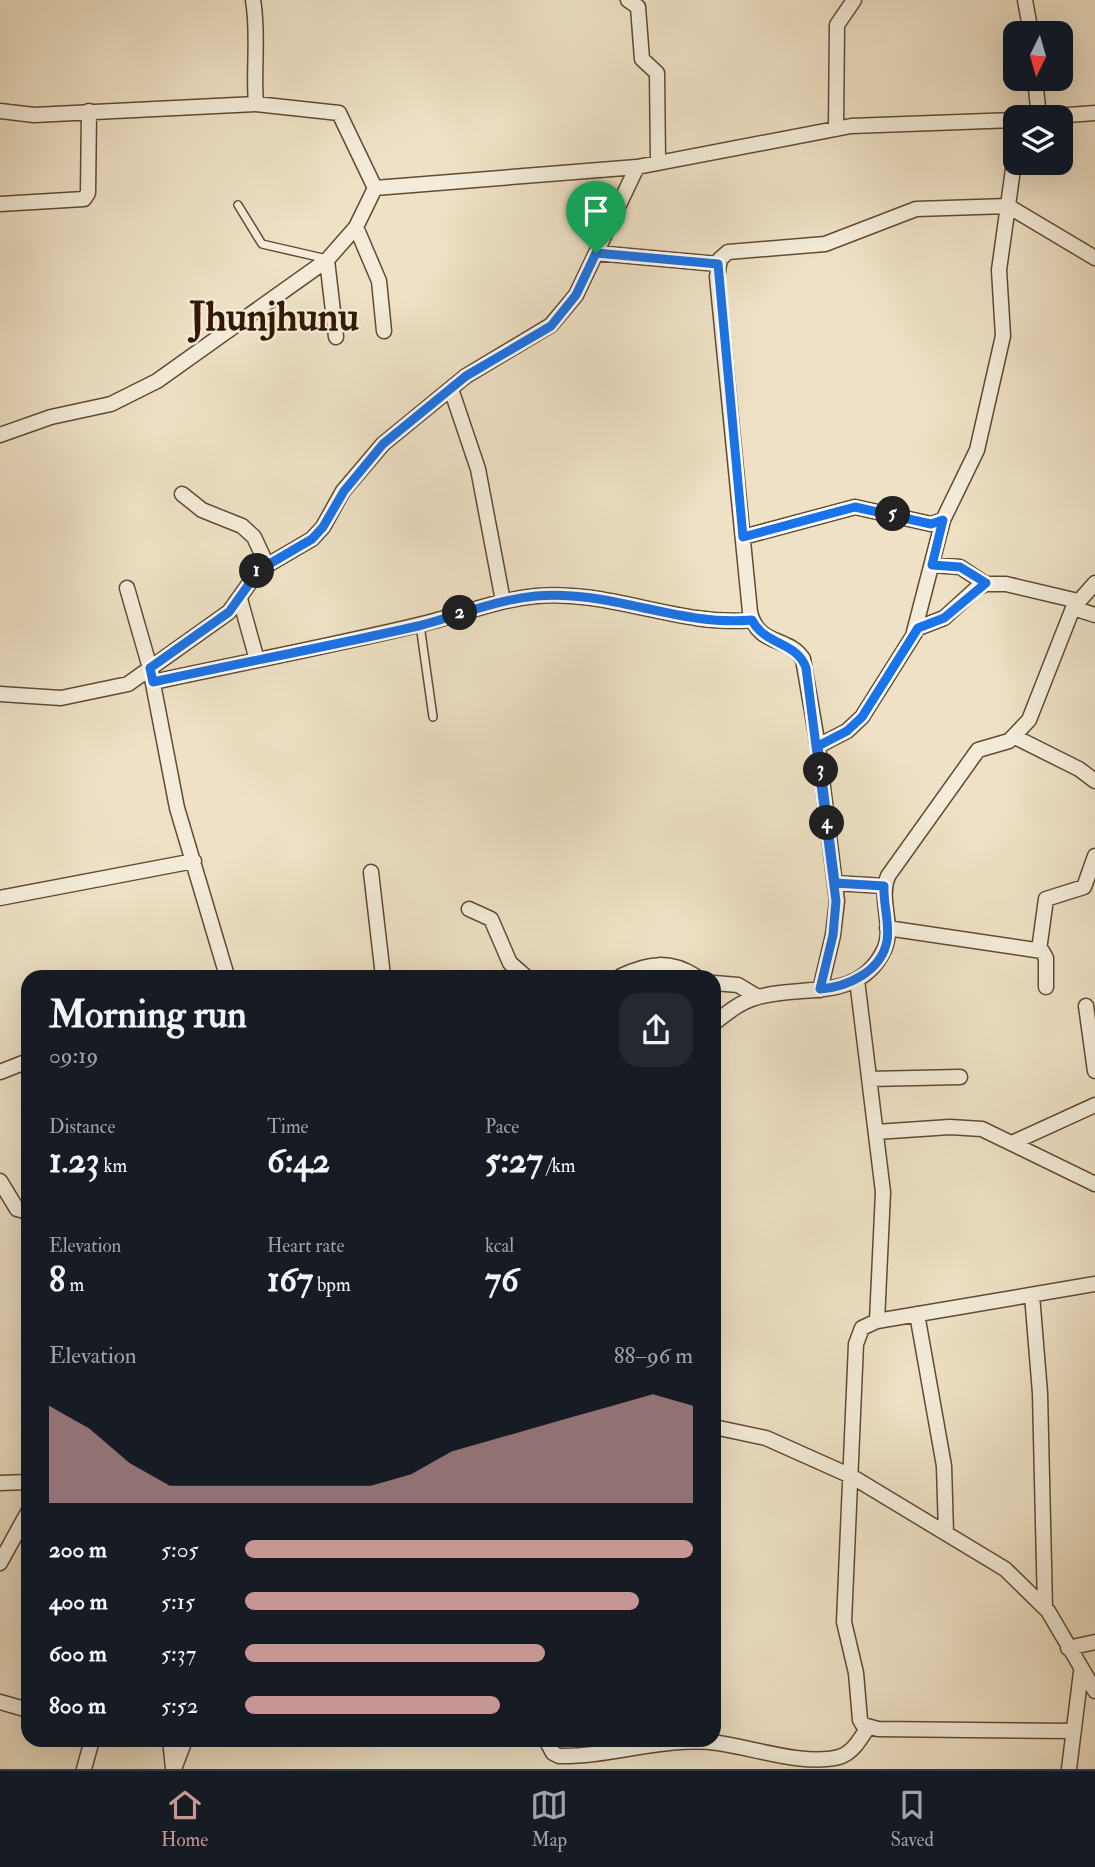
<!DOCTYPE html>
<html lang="en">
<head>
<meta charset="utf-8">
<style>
  body { margin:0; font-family:"IM FELL Double Pica",serif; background:#242831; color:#f1f3f6; height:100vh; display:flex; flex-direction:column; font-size:26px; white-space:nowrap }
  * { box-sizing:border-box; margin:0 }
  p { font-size:23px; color:#9ea1a6 }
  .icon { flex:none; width:38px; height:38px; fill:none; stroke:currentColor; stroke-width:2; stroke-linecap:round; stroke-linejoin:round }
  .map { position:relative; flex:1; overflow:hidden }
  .details { position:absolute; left:21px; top:970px; width:700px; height:777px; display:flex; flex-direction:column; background:#171b24; border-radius:21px; box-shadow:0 7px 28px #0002 }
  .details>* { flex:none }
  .needle { width:46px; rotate:185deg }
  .fabs { position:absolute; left:1003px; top:21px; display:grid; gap:14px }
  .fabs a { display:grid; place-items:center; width:70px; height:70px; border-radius:14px; background:#171b24; box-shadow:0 7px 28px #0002; font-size:35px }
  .pin { position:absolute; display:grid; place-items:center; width:60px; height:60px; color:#fff; margin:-72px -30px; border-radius:50% 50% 50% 0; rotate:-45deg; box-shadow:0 0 7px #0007 }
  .pin .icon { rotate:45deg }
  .km { position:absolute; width:35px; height:35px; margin:-18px; border-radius:50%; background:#222; color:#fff; font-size:19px; line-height:35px; text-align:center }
  .round { display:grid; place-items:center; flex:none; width:74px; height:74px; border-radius:21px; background:#242831 }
  .head { display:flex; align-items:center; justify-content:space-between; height:119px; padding:0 28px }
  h1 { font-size:38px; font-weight:700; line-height:52px }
  .stats { display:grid; grid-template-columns:repeat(3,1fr); gap:10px; height:119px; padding:7px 28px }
  .stats div { display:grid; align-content:center }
  .stats b { font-size:35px; font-weight:700 }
  .stats small { font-size:19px; font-weight:400 }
  .stats p { font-size:19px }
  .chart { height:196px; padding:14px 28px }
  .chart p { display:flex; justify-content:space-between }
  .chart svg { width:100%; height:126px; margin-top:7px; fill:#c59692; opacity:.7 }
  ul { padding:0 28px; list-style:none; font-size:23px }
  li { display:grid; grid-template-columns:112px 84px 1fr; align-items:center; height:52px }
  li i { height:18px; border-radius:9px; background:#c59692 }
  .tabs { display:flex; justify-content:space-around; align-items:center; height:98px; border-top:2px solid #363941; background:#171b24; font-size:19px; color:#9ea1a6 }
  .tabs a { display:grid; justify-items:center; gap:4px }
  .tabs .active { color:#c59692 }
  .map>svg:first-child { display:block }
</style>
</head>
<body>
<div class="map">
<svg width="1095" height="1769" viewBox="0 0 1095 1769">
  <rect width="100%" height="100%" fill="#eee1c5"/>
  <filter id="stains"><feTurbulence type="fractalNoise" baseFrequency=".00286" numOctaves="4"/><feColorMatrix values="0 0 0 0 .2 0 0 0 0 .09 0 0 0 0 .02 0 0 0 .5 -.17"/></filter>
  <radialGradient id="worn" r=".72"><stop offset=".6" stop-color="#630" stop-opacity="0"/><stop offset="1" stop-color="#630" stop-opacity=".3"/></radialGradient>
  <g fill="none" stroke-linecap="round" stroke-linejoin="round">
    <!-- lane casing -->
    <g stroke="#614b32" stroke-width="10">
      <path id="lane" d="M238,205L262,244L327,259
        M420,625L433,717"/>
    </g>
    <!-- street casing -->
    <g stroke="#614b32" stroke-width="17">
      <path id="street" d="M253,0C259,34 253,69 256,104
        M628,0L638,7L642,59L657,73L658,163
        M1025,0L1031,33
        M1035,79L1039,117
        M0,111L34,115L256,104L339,113L375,188L637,167L851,126L1015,120
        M1042,117L1095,113
        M836,129L837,25L854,0
        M0,204L84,199L88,193L89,111
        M356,227L379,281L384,331
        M596,253L718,264
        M327,260L336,337
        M451,389L478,469L503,601
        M0,435L51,417L111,404L157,381L327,260L356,227L375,188
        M182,494L202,510L242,526L254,537L267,565
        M743,537L855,507L931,524L943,520L977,450L1003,336L999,270L1015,155
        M932,565L960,567L986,584
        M127,588L150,668L177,808L227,976
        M240,599L257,660
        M1073,608L1095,615
        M914,632L943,520
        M153,682C241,663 330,646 418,625C458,616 495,600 536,596C609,589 679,627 752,620
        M0,694L61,698L128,684L229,612L259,570L312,539L323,527L343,491L383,444L466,376L551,325L576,295L637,167
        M1015,737L1079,769L1095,781
        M818,746L847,731L862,717L918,628L944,618L977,588L986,584H1006L1078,601
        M371,872L383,976
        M835,883L884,886
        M0,898L194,861
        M469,909L491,919L510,963L525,976
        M887,928L1042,951L1046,958V987
        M1039,950L1046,899L1084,887L1095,856
        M621,976C648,963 670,960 695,976
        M857,980L883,1192L877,1321
        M714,983L738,985L758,997
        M820,990L833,935L837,901L818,746L803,659C789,636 758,647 750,612L717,277L720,259L728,252L825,244L916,209L1008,206L1095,258
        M1086,1006L1095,1071
        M714,1023C726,1014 740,1002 755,998C800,983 858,1004 884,950C895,926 878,900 888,876L978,750L1009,741L1029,720L1073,608L1095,583
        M0,1072L28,1061
        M869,1079L960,1077
        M876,1132L950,1127L982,1129L1095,1184
        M1014,1142L1095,1105
        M0,1181L17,1209L28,1212
        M1032,1295L1040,1393L1045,1608
        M917,1314L944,1466L946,1533
        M714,1427L766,1438L851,1476L1005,1569L1048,1611L1095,1691
        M0,1483L28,1482
        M0,1563L28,1512
        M1068,1648L1095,1642
        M0,1702L28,1710
        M1074,1731L878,1729L863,1725L860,1720L856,1673L844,1622L856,1344L862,1328L877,1321L1095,1284
        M170,1740L173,1768
        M546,1740L553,1753L559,1756C612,1757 664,1736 718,1743C754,1748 804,1766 839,1757C853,1753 861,1738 868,1727
        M84,1769L92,1740
        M174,1769L185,1740
        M1069,1769L1081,1672"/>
    </g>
    <!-- lane -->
    <use href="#lane" stroke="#f4ecd9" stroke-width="7"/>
    <!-- street -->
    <use href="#street" stroke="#f4ecd9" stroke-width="14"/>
  </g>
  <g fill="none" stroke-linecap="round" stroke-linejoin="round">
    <!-- route casing -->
    <g stroke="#fff" stroke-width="14">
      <path id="route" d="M596,253L576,295L551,326L466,376L383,444L344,491L323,527L312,539L259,570L229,612L150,668L153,682C241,663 330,646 418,626C458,616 495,600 536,596C609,589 679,627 752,620C764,645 798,642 806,668L836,901L833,935L820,989C847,987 881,972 887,941C890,923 883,904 884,886L835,883L818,746L847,731L862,717L918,628L944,618L986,583L960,567L932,565L943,520L931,524L855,507L743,537L718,264L596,253"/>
    </g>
    <!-- route -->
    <use href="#route" stroke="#1a73e8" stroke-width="9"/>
  </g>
  <g text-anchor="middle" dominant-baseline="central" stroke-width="5" stroke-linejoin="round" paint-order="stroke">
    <!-- town labels -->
    <g font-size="40" font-weight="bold" fill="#321901" stroke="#f4ecd9">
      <text x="274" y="317">Jhunjhunu</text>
    </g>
  </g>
  <rect width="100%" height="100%" filter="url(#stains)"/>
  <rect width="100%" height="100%" fill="url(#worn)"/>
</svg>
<div class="fabs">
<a><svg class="needle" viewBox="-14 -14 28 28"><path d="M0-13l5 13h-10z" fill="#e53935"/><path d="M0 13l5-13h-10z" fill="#9ea1a6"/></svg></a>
<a><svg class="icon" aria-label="layers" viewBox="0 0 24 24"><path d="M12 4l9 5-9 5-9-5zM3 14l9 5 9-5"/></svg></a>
</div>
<div class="pin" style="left:596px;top:253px;background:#1e9e55"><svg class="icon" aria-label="arrive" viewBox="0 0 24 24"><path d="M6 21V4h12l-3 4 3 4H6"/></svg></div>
<b class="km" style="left:257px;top:571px">1</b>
<b class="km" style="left:460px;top:613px">2</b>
<b class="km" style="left:821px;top:770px">3</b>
<b class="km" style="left:827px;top:823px">4</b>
<b class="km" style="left:893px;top:514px">5</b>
<section class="details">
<div class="head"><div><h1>Morning run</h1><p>09:19</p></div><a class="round"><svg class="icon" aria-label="share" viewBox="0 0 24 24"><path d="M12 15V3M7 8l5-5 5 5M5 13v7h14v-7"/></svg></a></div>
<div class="stats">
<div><p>Distance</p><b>1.23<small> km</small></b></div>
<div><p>Time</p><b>6:42</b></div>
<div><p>Pace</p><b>5:27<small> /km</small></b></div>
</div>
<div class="stats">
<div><p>Elevation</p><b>8<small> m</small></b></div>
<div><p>Heart rate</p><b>167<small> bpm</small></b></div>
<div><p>kcal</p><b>76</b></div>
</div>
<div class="chart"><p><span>Elevation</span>88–96 m</p>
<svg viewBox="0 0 160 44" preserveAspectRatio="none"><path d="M0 44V10L10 18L20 30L30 38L40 38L50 38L60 38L70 38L80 38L90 34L100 26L110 22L120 18L130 14L140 10L150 6L160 10V44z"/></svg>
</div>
<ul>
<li><b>200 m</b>5:05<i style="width:100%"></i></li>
<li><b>400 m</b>5:15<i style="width:88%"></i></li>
<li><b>600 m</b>5:37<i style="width:67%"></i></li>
<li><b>800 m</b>5:52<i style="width:57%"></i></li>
</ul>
</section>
</div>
<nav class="tabs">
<a class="active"><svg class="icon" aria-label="home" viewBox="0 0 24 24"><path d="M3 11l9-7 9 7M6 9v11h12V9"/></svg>Home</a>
<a><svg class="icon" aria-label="map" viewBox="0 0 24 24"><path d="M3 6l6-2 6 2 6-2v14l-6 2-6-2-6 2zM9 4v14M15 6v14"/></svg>Map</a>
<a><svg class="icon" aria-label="saved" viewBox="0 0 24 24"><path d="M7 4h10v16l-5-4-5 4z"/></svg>Saved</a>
</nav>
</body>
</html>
